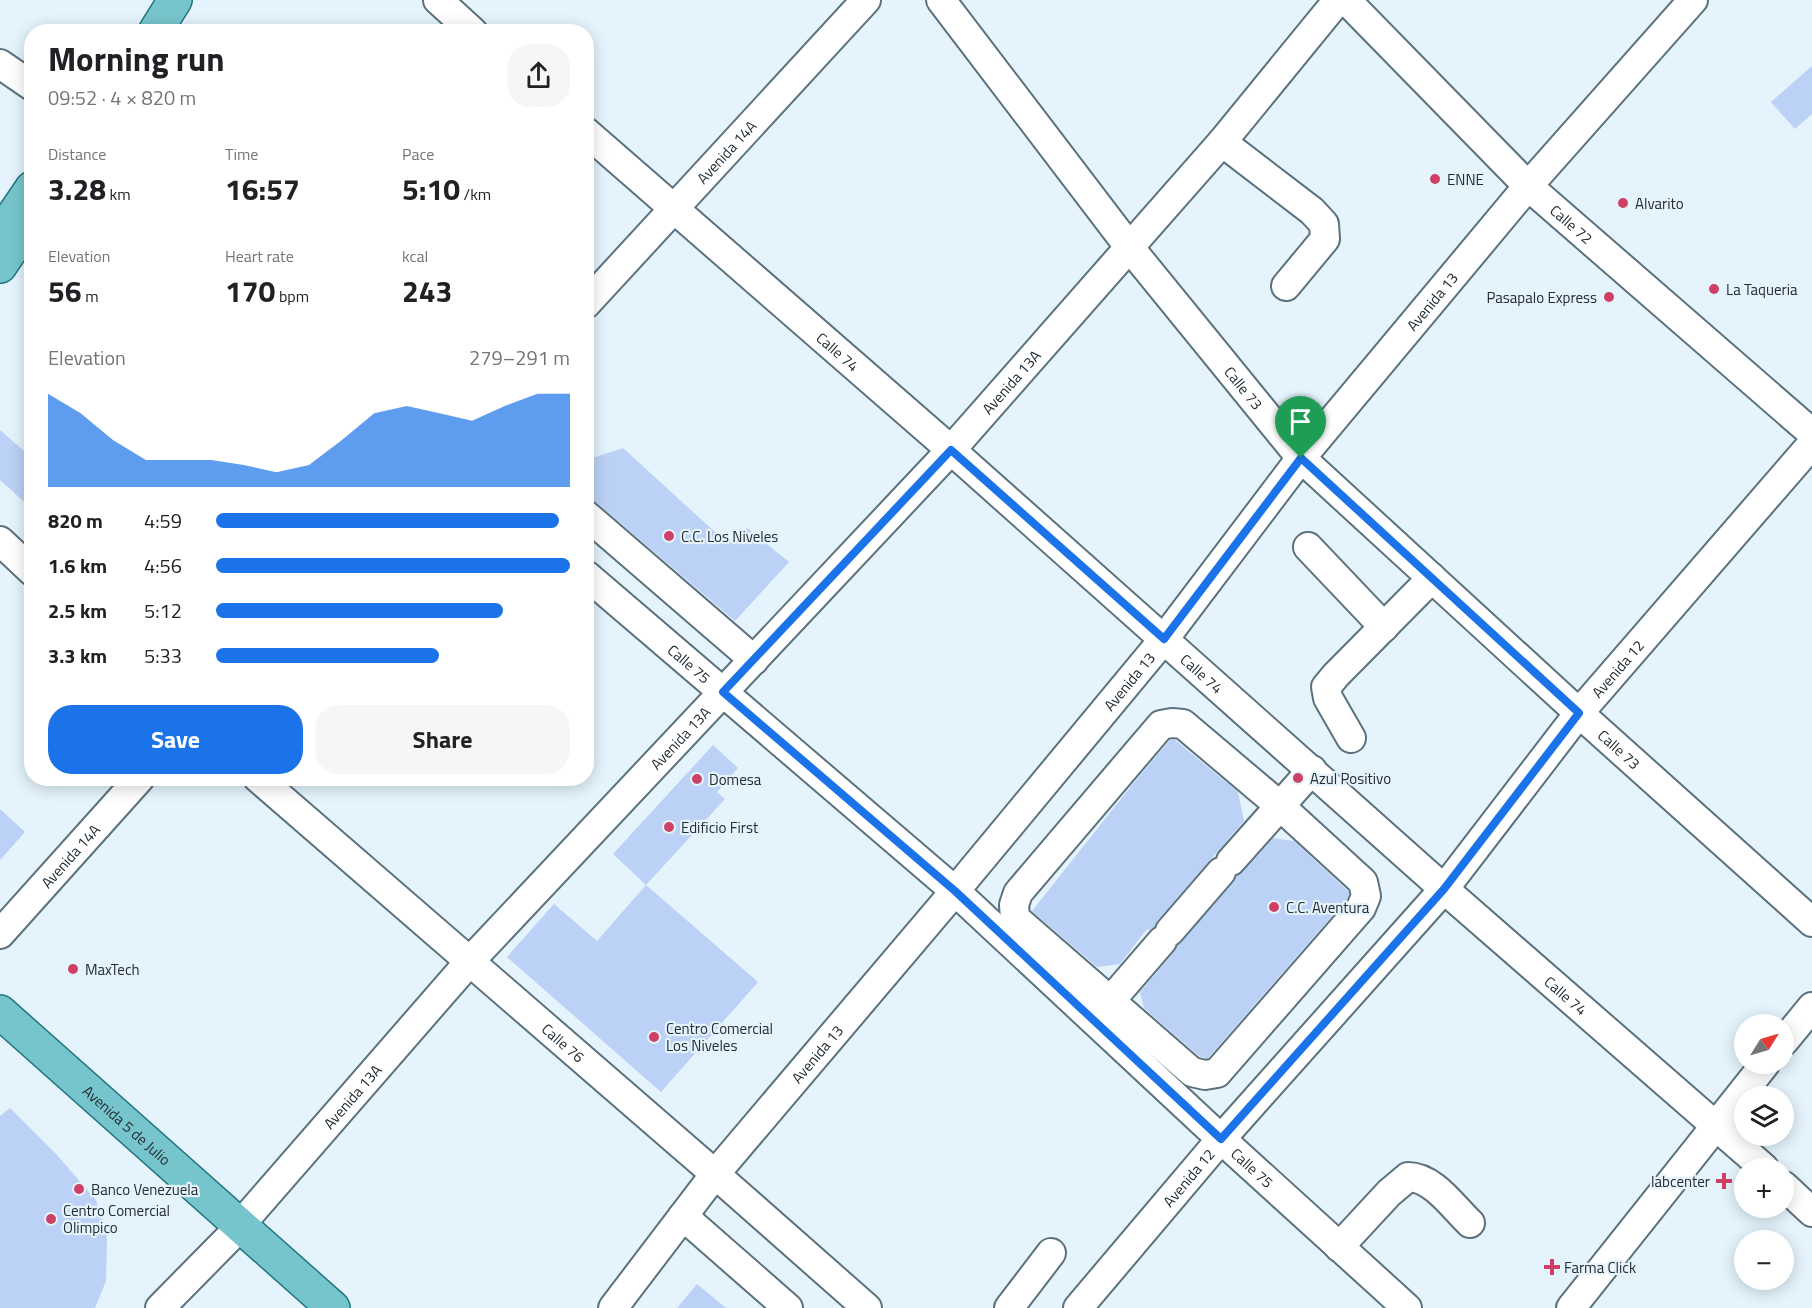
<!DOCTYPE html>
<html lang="en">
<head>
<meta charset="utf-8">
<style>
  body { margin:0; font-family:"Titillium Web",sans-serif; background:#f6f6f6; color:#202124; height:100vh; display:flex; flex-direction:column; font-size:22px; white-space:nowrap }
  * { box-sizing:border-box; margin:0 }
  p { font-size:20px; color:#757577 }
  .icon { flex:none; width:33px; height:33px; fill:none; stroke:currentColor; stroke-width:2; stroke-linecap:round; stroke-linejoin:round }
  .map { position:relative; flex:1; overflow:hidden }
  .panel { position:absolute; left:24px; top:24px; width:570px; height:762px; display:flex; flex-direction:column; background:#fff; border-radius:24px; box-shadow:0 3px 15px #0003 }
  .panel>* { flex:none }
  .needle { width:39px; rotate:53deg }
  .fabs { position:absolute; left:1734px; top:1014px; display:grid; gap:12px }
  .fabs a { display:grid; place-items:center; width:60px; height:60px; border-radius:50%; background:#fff; box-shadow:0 3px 15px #0003; font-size:30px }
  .pin { position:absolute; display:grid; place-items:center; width:51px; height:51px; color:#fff; margin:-62px -26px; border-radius:50% 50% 50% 0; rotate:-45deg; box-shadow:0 0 6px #0007 }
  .pin .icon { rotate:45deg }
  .round { display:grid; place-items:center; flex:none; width:63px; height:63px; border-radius:24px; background:#f6f6f6 }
  .summary { display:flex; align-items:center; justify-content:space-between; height:102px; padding:0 24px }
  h1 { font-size:33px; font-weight:700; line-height:45px }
  .metrics { display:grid; grid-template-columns:repeat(3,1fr); gap:9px; height:102px; padding:6px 24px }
  .metrics div { display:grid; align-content:center }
  .metrics b { font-size:30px; font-weight:700 }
  .metrics small { font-size:16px; font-weight:400 }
  .metrics p { font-size:16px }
  .chart { height:168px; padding:12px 24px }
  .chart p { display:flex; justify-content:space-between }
  .chart svg { width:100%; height:108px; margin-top:6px; fill:#1a73e8; opacity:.7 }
  .button { display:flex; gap:12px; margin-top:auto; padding:12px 24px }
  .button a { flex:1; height:69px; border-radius:24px; background:#1a73e8; color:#fff; font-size:24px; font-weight:700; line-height:69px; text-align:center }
  .button a+a { background:#f6f6f6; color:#202124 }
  ul { padding:0 24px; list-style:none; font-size:20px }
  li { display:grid; grid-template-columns:96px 72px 1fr; align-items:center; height:45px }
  li i { height:15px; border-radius:8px; background:#1a73e8 }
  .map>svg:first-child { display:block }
</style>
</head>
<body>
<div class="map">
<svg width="1812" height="1308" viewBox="0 0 1812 1308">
  <rect width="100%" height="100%" fill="#e4f3fc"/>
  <!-- building -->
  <path fill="#bbd1f5" d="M1812,66V114L1795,129L1771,102Z
    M0,430L32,458V509L0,480Z
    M623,448L728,544L747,528L789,562L735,621L597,503L586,499V460Z
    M1170,740H1175L1238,792L1244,821L1158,920L1154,927L1149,930L1147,929L1120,964L1097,967L1032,911L1132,785Z
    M713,745L738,768L717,792L725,799L646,885L613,854Z
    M0,809L25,832L0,860Z
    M1273,838L1294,841L1348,891L1349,894L1347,899L1208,1058L1200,1057L1144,1008L1140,992L1174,952L1178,945L1233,883L1237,876L1243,872Z
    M646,885L758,982L661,1092L507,957L554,904L597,941Z
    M10,1108L56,1154L96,1200L107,1237L106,1281L95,1308H0V1116Z
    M697,1284L726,1308H677Z"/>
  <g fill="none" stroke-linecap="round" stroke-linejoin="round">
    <!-- minor casing -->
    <g stroke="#5b727e" stroke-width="32">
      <g id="minor">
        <path d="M438,0L473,32"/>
        <path id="s1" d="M941,0L1130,248L1301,458L1579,713L1812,922"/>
        <path id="s2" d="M1346,0L1528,186L1812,433"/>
        <path d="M0,64L32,86"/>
        <path id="s3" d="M586,132L951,450L1444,889L1764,1168"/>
        <path d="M1222,142L1312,211L1324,224L1325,239L1286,286"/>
        <path id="s4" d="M586,304L866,0"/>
        <path d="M586,515L754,660"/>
        <path d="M0,541L32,571"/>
        <path d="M1308,547L1384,627"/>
        <path id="s5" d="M586,575L955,891L1221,1139L1407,1308"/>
        <path d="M1172,723L1183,724L1280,806L1363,882L1366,896L1361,908L1217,1073L1205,1075L1192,1072L1015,918L1014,905L1018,893L1161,725Z"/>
        <path d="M1351,738L1328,698L1326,687L1336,675L1432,578"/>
        <path id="s6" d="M258,778L715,1174L867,1308"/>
        <path d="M1231,861L1312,770"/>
        <path d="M1170,931L1221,872"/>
        <path id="s7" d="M0,934L140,778"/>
        <path d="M1099,1014L1162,941"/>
        <path d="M1784,1041L1812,1007"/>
        <path d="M1784,1186L1812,1212"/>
        <path d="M683,1216L788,1308"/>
        <path d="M1339,1247L1389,1193L1408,1177C1433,1177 1453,1207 1470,1223"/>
        <path id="s8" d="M160,1308L228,1239L470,961L951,450L1222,142L1338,0"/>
        <path id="s9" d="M613,1308L715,1174L955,891L1164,639L1301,458L1528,186L1693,0"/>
        <path d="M1009,1308L1051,1253"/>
        <path id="s10" d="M1078,1308L1221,1139L1444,889L1579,713L1812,444"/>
        <path d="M1571,1308L1765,1064"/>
      </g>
    </g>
    <!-- major casing -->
    <g stroke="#1f7780" stroke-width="36">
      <g id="major">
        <path d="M155,32L175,0"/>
        <path d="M0,235L32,188"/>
        <path d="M0,266L31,220"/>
        <path id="s11" d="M0,1012L333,1308"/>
      </g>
    </g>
    <!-- minor -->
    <use href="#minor" stroke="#fff" stroke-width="28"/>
    <!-- major -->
    <use href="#major" stroke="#77c5cc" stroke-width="33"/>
  </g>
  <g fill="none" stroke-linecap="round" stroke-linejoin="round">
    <!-- route casing -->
    <g stroke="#fff" stroke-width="12">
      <path id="route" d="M951,450L1164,639L1301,458L1579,713L1444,889L1221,1139L955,891L723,692Z"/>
    </g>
    <!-- route -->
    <use href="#route" stroke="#1a73e8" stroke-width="8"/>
  </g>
  <!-- markers -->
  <g fill="#cf4066" stroke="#e4f3fc" stroke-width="2">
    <circle cx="1435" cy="179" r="6"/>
    <circle cx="1623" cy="203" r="6"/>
    <circle cx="1714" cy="289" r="6"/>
    <circle cx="1609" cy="297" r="6"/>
    <circle cx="669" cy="536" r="6"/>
    <circle cx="1298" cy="778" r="6"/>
    <circle cx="697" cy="779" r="6"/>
    <circle cx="669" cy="827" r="6"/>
    <circle cx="1274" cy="907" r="6"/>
    <circle cx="73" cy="969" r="6"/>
    <circle cx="654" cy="1037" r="6"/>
    <path d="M1721 1172h6v6h6v6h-6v6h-6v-6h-6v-6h6z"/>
    <circle cx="79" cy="1189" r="6"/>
    <circle cx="51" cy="1219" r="6"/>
    <path d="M1549 1258h6v6h6v6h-6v6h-6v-6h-6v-6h6z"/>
  </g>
  <g text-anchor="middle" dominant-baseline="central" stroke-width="4.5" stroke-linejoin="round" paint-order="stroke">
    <!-- street labels -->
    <g font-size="15" fill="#232d33" stroke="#e4f3fc">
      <text stroke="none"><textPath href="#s4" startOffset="207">Avenida 14A</textPath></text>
      <text stroke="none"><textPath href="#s2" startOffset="318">Calle 72</textPath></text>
      <text stroke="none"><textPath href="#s9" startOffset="1298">Avenida 13</textPath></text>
      <text stroke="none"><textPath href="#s3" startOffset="334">Calle 74</textPath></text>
      <text stroke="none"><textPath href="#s8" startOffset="1258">Avenida 13A</textPath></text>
      <text stroke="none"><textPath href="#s1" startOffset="492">Calle 73</textPath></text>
      <text stroke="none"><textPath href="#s5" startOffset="136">Calle 75</textPath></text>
      <text stroke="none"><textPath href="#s10" startOffset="837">Avenida 12</textPath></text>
      <text stroke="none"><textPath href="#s3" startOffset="820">Calle 74</textPath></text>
      <text stroke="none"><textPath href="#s9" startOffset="812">Avenida 13</textPath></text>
      <text stroke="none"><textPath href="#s8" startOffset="772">Avenida 13A</textPath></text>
      <text stroke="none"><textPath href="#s1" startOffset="1014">Calle 73</textPath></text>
      <text stroke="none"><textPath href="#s7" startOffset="105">Avenida 14A</textPath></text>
      <text stroke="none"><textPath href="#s3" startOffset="1306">Calle 74</textPath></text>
      <text stroke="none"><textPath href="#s6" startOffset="404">Calle 76</textPath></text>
      <text stroke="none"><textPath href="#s9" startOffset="326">Avenida 13</textPath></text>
      <text stroke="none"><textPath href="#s8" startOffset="286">Avenida 13A</textPath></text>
      <text stroke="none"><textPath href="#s11" startOffset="170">Avenida 5 de Julio</textPath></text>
      <text stroke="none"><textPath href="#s5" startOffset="892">Calle 75</textPath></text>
      <text stroke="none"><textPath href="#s10" startOffset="171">Avenida 12</textPath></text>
    </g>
    <!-- poi labels -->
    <g font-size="15" fill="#232d33" stroke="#e4f3fc" text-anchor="start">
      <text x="1447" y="179">ENNE</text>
      <text x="1635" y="203">Alvarito</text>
      <text x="1726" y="289">La Taqueria</text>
      <text x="1597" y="297" text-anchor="end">Pasapalo Express</text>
      <text x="681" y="536">C.C. Los Niveles</text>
      <text x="1310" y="778">Azul Positivo</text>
      <text x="709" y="779">Domesa</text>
      <text x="681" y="827">Edificio First</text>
      <text x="1286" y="907">C.C. Aventura</text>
      <text x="85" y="969">MaxTech</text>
      <text x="666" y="1028">Centro Comercial<tspan x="666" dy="17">Los Niveles</tspan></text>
      <text x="1710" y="1181" text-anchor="end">labcenter</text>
      <text x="91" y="1189">Banco Venezuela</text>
      <text x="63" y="1210">Centro Comercial<tspan x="63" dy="17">Olimpico</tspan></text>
      <text x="1564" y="1267">Farma Click</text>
    </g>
  </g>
</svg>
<div class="fabs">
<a><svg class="needle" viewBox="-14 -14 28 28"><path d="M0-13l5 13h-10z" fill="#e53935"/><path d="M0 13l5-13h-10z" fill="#757577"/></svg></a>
<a><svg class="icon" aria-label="layers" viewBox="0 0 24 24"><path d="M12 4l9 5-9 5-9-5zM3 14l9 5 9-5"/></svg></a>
<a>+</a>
<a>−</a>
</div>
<div class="pin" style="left:1301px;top:458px;background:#1e9e55"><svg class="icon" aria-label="arrive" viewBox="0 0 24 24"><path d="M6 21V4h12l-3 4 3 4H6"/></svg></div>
<section class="panel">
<div class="summary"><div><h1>Morning run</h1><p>09:52 · 4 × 820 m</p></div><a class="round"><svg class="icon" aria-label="share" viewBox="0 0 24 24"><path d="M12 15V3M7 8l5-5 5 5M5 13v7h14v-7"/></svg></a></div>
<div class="metrics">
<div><p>Distance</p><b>3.28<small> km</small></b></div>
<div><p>Time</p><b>16:57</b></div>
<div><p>Pace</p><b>5:10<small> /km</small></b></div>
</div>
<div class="metrics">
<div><p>Elevation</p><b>56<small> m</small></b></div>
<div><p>Heart rate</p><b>170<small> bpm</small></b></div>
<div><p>kcal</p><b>243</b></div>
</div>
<div class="chart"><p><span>Elevation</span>279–291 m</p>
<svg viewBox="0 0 160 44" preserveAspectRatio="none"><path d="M0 44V6L10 14L20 25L30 33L40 33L50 33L60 35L70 38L80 35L90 25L100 14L110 11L120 14L130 17L140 11L150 6L160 6V44z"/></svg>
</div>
<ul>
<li><b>820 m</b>4:59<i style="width:97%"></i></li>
<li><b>1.6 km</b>4:56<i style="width:100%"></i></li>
<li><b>2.5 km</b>5:12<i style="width:81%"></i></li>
<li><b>3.3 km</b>5:33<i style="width:63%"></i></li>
</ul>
<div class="button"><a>Save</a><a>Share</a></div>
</section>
</div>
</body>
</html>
